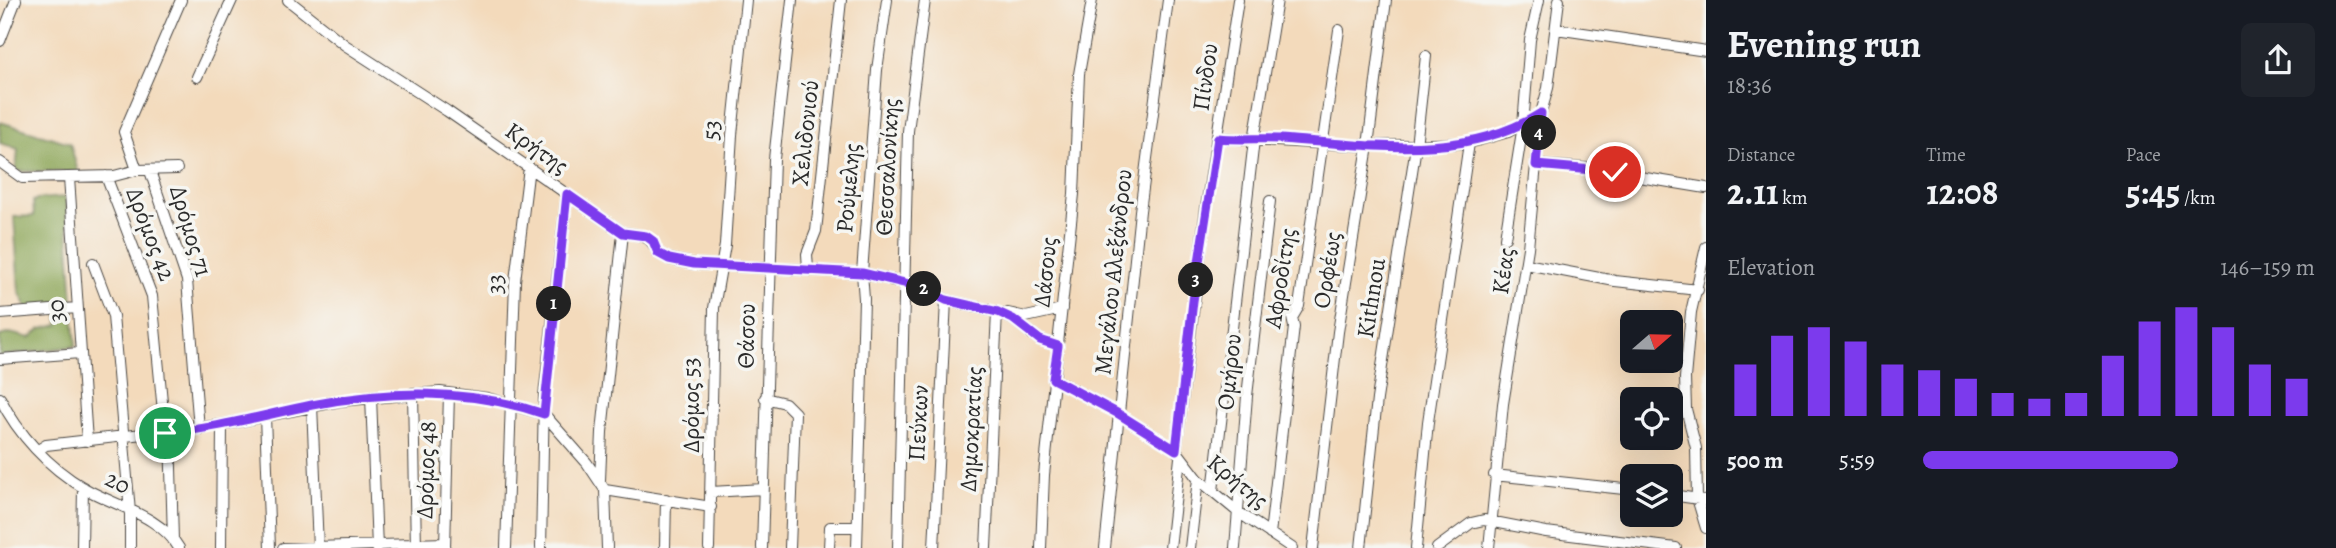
<!DOCTYPE html>
<html lang="en">
<head>
<meta charset="utf-8">
<style>
  body { margin:0; font-family:Alegreya,serif; background:#20242c; color:#f1f3f6; height:100vh; display:flex; flex-direction:column; font-size:26px; white-space:nowrap }
  * { box-sizing:border-box; margin:0 }
  p { font-size:23px; color:#9ea1a6 }
  .icon { flex:none; width:38px; height:38px; fill:none; stroke:currentColor; stroke-width:2; stroke-linecap:round; stroke-linejoin:round }
  .map { position:relative; flex:1; overflow:hidden }
  .side { display:flex; flex-direction:column; background:#171b24; width:630px }
  .side>* { flex:none }
  .needle { width:46px; rotate:70deg }
  .controls { position:absolute; left:1620px; top:310px; display:grid; gap:14px }
  .controls a { display:grid; place-items:center; width:63px; height:63px; border-radius:10px; background:#171b24; box-shadow:0 7px 28px #0002; font-size:35px }
  .pin { position:absolute; display:grid; place-items:center; width:60px; height:60px; color:#fff; margin:-30px; border:4px solid #fff; border-radius:50%; box-shadow:0 2px 7px #0007 }
  .km { position:absolute; width:35px; height:35px; margin:-18px; border-radius:50%; background:#222; color:#fff; font-size:19px; line-height:35px; text-align:center }
  .round { display:grid; place-items:center; flex:none; width:74px; height:74px; border-radius:10px; background:#20242c }
  .headline { display:flex; align-items:center; justify-content:space-between; height:119px; padding:0 21px }
  h1 { font-size:38px; font-weight:700; line-height:52px }
  .figures { display:grid; grid-template-columns:repeat(3,1fr); gap:10px; height:119px; padding:7px 21px }
  .figures div { display:grid; align-content:center }
  .figures b { font-size:35px; font-weight:700 }
  .figures small { font-size:19px; font-weight:400 }
  .figures p { font-size:19px }
  .chart { height:196px; padding:14px 21px }
  .chart p { display:flex; justify-content:space-between }
  .chart svg { width:100%; height:126px; margin-top:7px; stroke:#7c3aed; stroke-width:6 }
  ul { padding:0 21px; list-style:none; font-size:23px }
  li { display:grid; grid-template-columns:112px 84px 1fr; align-items:center; height:52px }
  li i { height:18px; border-radius:9px; background:#7c3aed }
  main { display:flex; flex:1; min-height:0 }
  .map>svg:first-child { display:block }
</style>
</head>
<body>
<main>
<div class="map">
<svg width="1706" height="548" viewBox="0 0 1706 548">
  <rect width="100%" height="100%" fill="#f6f6f2"/>
  <filter id="ink" filterUnits="userSpaceOnUse"><feTurbulence type="fractalNoise" baseFrequency=".0143" numOctaves="2"/><feDisplacementMap in="SourceGraphic" scale="14" xChannelSelector="R" yChannelSelector="G"/><feConvolveMatrix kernelMatrix="1 2 1 2 8 2 1 2 1" color-interpolation-filters="sRGB"/></filter>
  <filter id="wash" filterUnits="userSpaceOnUse"><feTurbulence type="fractalNoise" baseFrequency=".00686" numOctaves="4" result="noise"/><feDisplacementMap in="SourceGraphic" scale="28" xChannelSelector="R" yChannelSelector="G"/><feGaussianBlur stdDeviation="1.57" result="paint"/><feColorMatrix in="noise" values="0 0 0 0 0 0 0 0 0 0 0 0 0 0 0 0 0 1.4 0 .05"/><feComposite in="paint" operator="in"/></filter>
  <g filter="url(#wash)">
    <rect width="100%" height="100%" fill="#f3dabb"/>
    <!-- forest -->
    <path fill="#8ca556" stroke="#5c6840" stroke-width="2" d="M0,122L70,143L78,172L16,171L18,149L0,143Z
      M66,197L73,302L27,308L19,291L14,217L34,216L33,201L37,199Z
      M73,310L76,346L0,356V336L10,333L30,338L41,329L59,325L58,312Z"/>
  </g>
  <g filter="url(#ink)">
    <g fill="none" stroke-linecap="round" stroke-linejoin="round">
      <!-- minor casing -->
      <g stroke="#494541" stroke-width="12">
        <path id="minor" d="M288,0L345,45L447,111L623,233C641,235 651,235 658,253L669,259L694,264L862,273L917,286L946,300L997,312L1013,319L1040,340L1058,346
          M1556,29L1706,51
          M0,41L16,0
          M197,77L232,0
          M1218,138L1368,146L1469,143L1508,132L1541,113
          M0,162L22,178L114,176L137,170L177,169
          M1536,165L1585,168L1706,188
          M137,170L124,132L181,0
          M150,171L187,280L199,429
          M106,176L152,296L165,433
          M69,178L87,441
          M1505,238L1523,125L1530,40L1539,0
          M1706,247L1691,312L1685,378L1686,409L1696,448L1697,498L1706,528
          M93,263L113,316L130,512V548
          M1526,264L1615,281L1698,290
          M808,269L807,254L816,231L841,0
          M1008,313L1026,317L1062,309
          M0,314L77,308
          M0,359L80,353
          M1053,379L1117,413L1176,450L1198,479L1238,512L1292,548
          M413,393L416,548
          M371,397L377,548
          M0,398C18,434 48,467 84,488C115,506 161,516 179,548
          M765,398L785,403L795,413L790,548
          M312,405L318,548
          M265,416L270,548
          M170,432L173,540
          M38,450L46,445L222,425L340,401L440,392L487,398L544,414L587,463L605,490L607,548
          M1176,450L1206,208L1238,0
          M1494,475L1633,490
          M600,480L602,432L623,233
          M605,490L711,507
          M1213,491L1254,140L1277,0
          M711,492L763,489
          M1671,495L1706,500
          M1270,534L1294,327L1292,318L1299,306L1339,30
          M82,548L83,487
          M221,548L222,425
          M283,548L445,543
          M445,548L449,393
          M506,548L515,281L529,167
          M541,548L544,396L567,194
          M665,548L666,499
          M709,548L714,308L725,245L732,135L746,0
          M762,548L774,159L792,0
          M829,548L830,527H857
          M857,548L864,299L862,273L877,70L887,0
          M898,548L908,131L925,0
          M934,548L946,300
          M986,548L997,312
          M1041,548L1044,475L1074,194L1079,74L1092,0
          M1105,548L1140,211L1168,0
          M1170,548L1180,458
          M1190,548L1198,479
          M1235,548L1247,396L1270,201
          M1313,548L1338,332L1368,146L1386,0
          M1361,548L1377,399L1416,146L1426,56
          M1416,548L1428,422L1469,143
          M1437,548L1471,523L1484,520L1546,532L1676,548
          M1489,548L1503,404L1528,248L1541,113L1548,88L1559,0"/>
      </g>
      <!-- minor -->
      <use href="#minor" stroke="#fff" stroke-width="10"/>
    </g>
  </g>
  <g fill="none" stroke-linecap="round" stroke-linejoin="round" filter="url(#ink)">
    <!-- route casing -->
    <g stroke="#fff" stroke-width="14">
      <path id="route" d="M165,433C215,429 263,415 312,405C390,390 468,388 544,414L567,194L623,233L646,236L653,241L658,253L669,259L694,264L862,273L917,286L946,300L998,312L1013,319L1040,340L1058,346L1053,379L1117,413L1176,450L1193,301L1218,138C1239,140 1260,138 1281,139C1368,145 1464,162 1541,113L1536,165L1615,172"/>
    </g>
    <!-- route -->
    <use href="#route" stroke="#7c3aed" stroke-width="9"/>
  </g>
  <g text-anchor="middle" dominant-baseline="central" stroke-width="7" stroke-linejoin="round" paint-order="stroke">
    <!-- street labels -->
    <g font-size="24" fill="#2b2b2b" stroke="#f6f6f2">
      <text transform="translate(1205 77) rotate(-82)">Πίνδου</text>
      <text transform="translate(711 130) rotate(-85)">53</text>
      <text transform="translate(805 133) rotate(-84)">Χελιδονιού</text>
      <text transform="translate(537 148) rotate(35)">Κρήτης</text>
      <text transform="translate(887 167) rotate(-87)">Θεσσαλονίκης</text>
      <text transform="translate(848 188) rotate(-85)">Ρούμελης</text>
      <text transform="translate(191 231) rotate(73)">Δρόμος 71</text>
      <text transform="translate(151 234) rotate(69)">Δρόμος 42</text>
      <text transform="translate(1327 270) rotate(-81)">Ορφέως</text>
      <text transform="translate(1503 271) rotate(-82)">Κέας</text>
      <text transform="translate(1045 272) rotate(-84)">Δάσους</text>
      <text transform="translate(1113 272) rotate(-84)">Μεγάλου Αλεξάνδρου</text>
      <text transform="translate(1280 278) rotate(-81)">Αφροδίτης</text>
      <text transform="translate(495 284) rotate(-88)">33</text>
      <text transform="translate(1371 298) rotate(-81)">Κithnou</text>
      <text transform="translate(56 311) rotate(-94)">30</text>
      <text transform="translate(746 336) rotate(-89)">Θάσου</text>
      <text transform="translate(1229 372) rotate(-84)">Ομήρου</text>
      <text transform="translate(691 405) rotate(-90)">Δρόμος 53</text>
      <text transform="translate(918 423) rotate(-87)">Πεύκων</text>
      <text transform="translate(971 429) rotate(-87)">Δημοκρατίας</text>
      <text transform="translate(426 470) rotate(-88)">Δρόμος 48</text>
      <text transform="translate(1238 481) rotate(39)">Κρήτης</text>
      <text transform="translate(118 482) rotate(27)">20</text>
    </g>
  </g>
</svg>
<div class="controls">
<a><svg class="needle" viewBox="-14 -14 28 28"><path d="M0-13l5 13h-10z" fill="#e53935"/><path d="M0 13l5-13h-10z" fill="#9ea1a6"/></svg></a>
<a><svg class="icon" aria-label="locate" viewBox="0 0 24 24"><circle cx="12" cy="12" r="6"/><path d="M12 2v4M12 18v4M2 12h4M18 12h4"/></svg></a>
<a><svg class="icon" aria-label="layers" viewBox="0 0 24 24"><path d="M12 4l9 5-9 5-9-5zM3 14l9 5 9-5"/></svg></a>
</div>
<div class="pin" style="left:165px;top:433px;background:#1e9e55"><svg class="icon" aria-label="arrive" viewBox="0 0 24 24"><path d="M6 21V4h12l-3 4 3 4H6"/></svg></div>
<div class="pin" style="left:1615px;top:172px;background:#d93025"><svg class="icon" aria-label="check" viewBox="0 0 24 24"><path d="M5 12l5 5 9-10"/></svg></div>
<b class="km" style="left:554px;top:304px">1</b>
<b class="km" style="left:924px;top:289px">2</b>
<b class="km" style="left:1196px;top:280px">3</b>
<b class="km" style="left:1539px;top:133px">4</b>
</div>
<section class="side">
<div class="headline"><div><h1>Evening run</h1><p>18:36</p></div><a class="round"><svg class="icon" aria-label="share" viewBox="0 0 24 24"><path d="M12 15V3M7 8l5-5 5 5M5 13v7h14v-7"/></svg></a></div>
<div class="figures">
<div><p>Distance</p><b>2.11<small> km</small></b></div>
<div><p>Time</p><b>12:08</b></div>
<div><p>Pace</p><b>5:45<small> /km</small></b></div>
</div>
<div class="chart"><p><span>Elevation</span>146–159 m</p>
<svg viewBox="0 0 160 44" preserveAspectRatio="none"><path d="M5 44V26M15 44V16M25 44V13M35 44V18M45 44V26M55 44V28M65 44V31M75 44V36M85 44V38M95 44V36M105 44V23M115 44V11M125 44V6M135 44V13M145 44V26M155 44V31"/></svg>
</div>
<ul>
<li><b>500 m</b>5:59<i style="width:65%"></i></li>
</ul>
</section>
</main>
</body>
</html>
